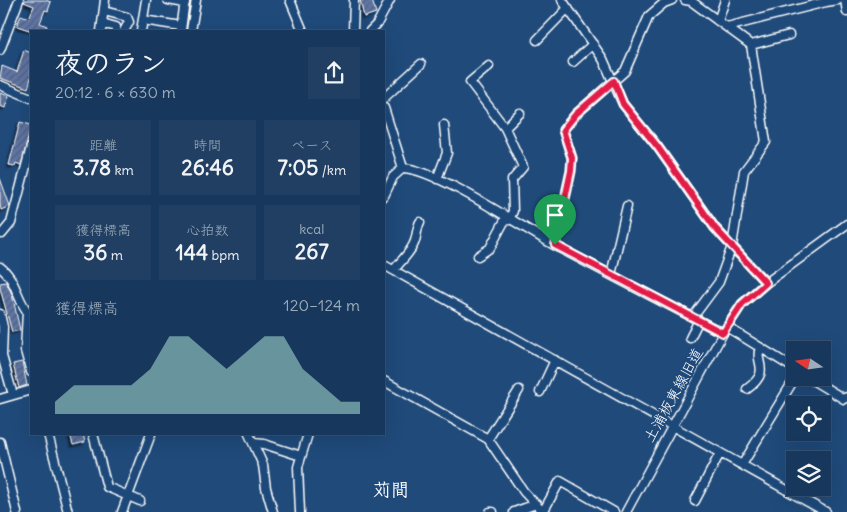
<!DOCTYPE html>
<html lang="ja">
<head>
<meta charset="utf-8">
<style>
  body { margin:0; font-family:Delius,"Klee One",sans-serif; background:#203f62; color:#f1f3f6; height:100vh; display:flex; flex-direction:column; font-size:19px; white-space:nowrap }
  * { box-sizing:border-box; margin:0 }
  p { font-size:16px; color:#9eacbb }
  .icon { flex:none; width:28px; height:28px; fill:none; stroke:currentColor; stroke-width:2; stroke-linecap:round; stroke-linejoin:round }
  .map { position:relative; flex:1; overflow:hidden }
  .panel { position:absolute; left:30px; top:30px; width:355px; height:405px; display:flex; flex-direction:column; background:#17385c; border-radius:0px; box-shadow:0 5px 20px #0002,0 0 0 1px #365272 }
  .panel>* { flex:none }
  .needle { width:32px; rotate:283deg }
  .tools { position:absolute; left:786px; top:341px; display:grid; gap:10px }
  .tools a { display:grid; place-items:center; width:45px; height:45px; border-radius:0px; background:#17385c; box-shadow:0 5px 20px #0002,0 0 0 1px #365272; font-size:25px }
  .pin { position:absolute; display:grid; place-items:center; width:42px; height:42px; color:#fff; margin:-51px -21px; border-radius:50% 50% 50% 0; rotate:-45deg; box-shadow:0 0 5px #0007 }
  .pin .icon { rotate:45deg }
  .round { display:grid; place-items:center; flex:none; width:52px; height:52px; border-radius:0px; background:#203f62 }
  .overview { display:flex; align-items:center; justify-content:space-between; height:85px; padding:0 25px }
  h1 { font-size:28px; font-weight:700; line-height:38px }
  .metrics { display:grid; grid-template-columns:repeat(3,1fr); gap:8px; height:85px; padding:5px 25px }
  .metrics div { display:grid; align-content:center; border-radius:0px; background:#203f62; text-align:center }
  .metrics b { font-size:21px; font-weight:700 }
  .metrics small { font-size:14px; font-weight:400 }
  .metrics p { font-size:14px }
  .chart { height:140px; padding:10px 25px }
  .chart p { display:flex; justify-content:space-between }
  .chart svg { width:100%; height:90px; margin-top:5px; fill:#8bbbb9; opacity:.7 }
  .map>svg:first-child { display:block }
</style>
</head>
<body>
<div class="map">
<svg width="847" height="512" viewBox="0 0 847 512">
  <defs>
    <pattern id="building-hatch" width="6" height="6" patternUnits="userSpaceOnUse" patternTransform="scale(1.25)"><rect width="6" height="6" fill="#5e75a5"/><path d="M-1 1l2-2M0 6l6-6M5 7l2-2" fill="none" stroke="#556078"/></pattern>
    <filter id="shadow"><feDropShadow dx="-2" dy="2" stdDeviation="1" flood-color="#0009"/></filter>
  </defs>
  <rect width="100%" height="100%" fill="#1f4a7a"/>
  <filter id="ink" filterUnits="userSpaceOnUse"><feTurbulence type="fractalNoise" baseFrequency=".02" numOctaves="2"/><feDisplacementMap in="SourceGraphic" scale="10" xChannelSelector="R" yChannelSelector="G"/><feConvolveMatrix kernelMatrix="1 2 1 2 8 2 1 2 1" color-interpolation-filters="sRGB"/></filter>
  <g filter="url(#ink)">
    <!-- building -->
    <path fill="url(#building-hatch)" stroke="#fff" filter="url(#shadow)" d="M25,0H45L51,2L48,11L45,10L40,23L47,26L45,31H32L17,26L21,15L29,18L34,6L24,2Z
      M360,0H372L376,13L364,17Z
      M24,50L31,53V78L28,88L0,78L2,66L17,72Z
      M0,93L9,96L5,108L0,106Z
      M20,122L31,125V127L21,165L16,163L15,166L9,165Z
      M0,178L10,206L1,210L0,205Z
      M6,282L12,294L20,330L12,332L0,288V283Z
      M22,362L27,385L19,388L13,364Z
      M70,434H83L85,442L73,445Z"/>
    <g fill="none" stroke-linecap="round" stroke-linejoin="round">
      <!-- minor casing -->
      <g stroke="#fff" stroke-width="11">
        <path id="minor" d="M168,0L185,3
          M290,0L303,31
          M562,0L603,59L623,104L657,146L715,228L766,283
          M685,0L691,1L751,45L766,142L744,171L732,246L719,282L693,317
          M825,0L826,2L838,0
          M845,0L847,12
          M104,11L127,17L129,22L124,31
          M143,20L181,26
          M718,21L725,0
          M102,23L116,27V31
          M727,27L826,2
          M181,30L185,0
          M101,31L105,0
          M141,31L146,0
          M191,31L196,0
          M353,31L354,0
          M370,31L377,24L390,0
          M537,40L568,8
          M751,45L789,35
          M0,50L19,0
          M573,62L593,44
          M489,66L470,82L505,128
          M0,85L31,98
          M384,98L421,64
          M384,108L403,168L393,177L384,196
          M403,168C436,169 520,226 554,245C610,275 667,304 723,333
          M437,179L447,153L444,125
          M509,220L513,211L512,180L523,167L505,128L520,113
          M2,234L11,223L31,147
          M555,245L571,171L572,158L563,130L576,114L625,71L649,16L664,3L672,0
          M478,256L490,248L506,218
          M384,265L826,512
          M0,267C16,279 16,297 27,311L25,351L31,372
          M394,270C401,260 411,253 415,241C417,234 417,228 420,222
          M611,275L627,206
          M0,314L3,327L2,356L13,395
          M727,327L795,369
          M690,338L699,320
          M809,378L844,399L847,397
          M384,381L488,439L524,492L543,512
          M747,389C773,370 753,362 760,348
          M540,392L555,360
          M0,399L31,390
          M48,434L68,512
          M93,434L107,487L140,501
          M249,434L263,465L266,488L273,512
          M488,439L519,390
          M0,442L17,512
          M253,443L264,444L301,456
          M742,465L795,378
          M695,501L720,453
          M122,512L151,434
          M300,512L298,467L308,434
          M490,512H493
          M514,512L536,504
          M543,512L560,481L614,512
          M626,512L723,333L742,304L766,283L847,224"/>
      </g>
      <!-- minor -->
      <use href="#minor" stroke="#1f4a7a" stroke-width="8"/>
    </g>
  </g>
  <g fill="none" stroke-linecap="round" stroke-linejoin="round" filter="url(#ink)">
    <!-- route casing -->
    <g stroke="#fff" stroke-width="10">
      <path id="route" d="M614,81L623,104L657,146L715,228L766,283L742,304L723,333L555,245L571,171L572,158L563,130L576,114Z"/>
    </g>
    <!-- route -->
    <use href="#route" stroke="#e11d48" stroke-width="6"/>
  </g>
  <g text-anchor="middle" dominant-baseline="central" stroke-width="4" stroke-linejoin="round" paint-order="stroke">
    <!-- street labels -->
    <g font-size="15" fill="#fff" stroke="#1f4a7a">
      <text transform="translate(673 395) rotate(-61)">土浦板東線旧道</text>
    </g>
    <!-- quarter labels -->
    <g font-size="18" font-weight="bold" fill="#fff" stroke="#1f4a7a">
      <text x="391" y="489">苅間</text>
    </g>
  </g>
</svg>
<div class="tools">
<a><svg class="needle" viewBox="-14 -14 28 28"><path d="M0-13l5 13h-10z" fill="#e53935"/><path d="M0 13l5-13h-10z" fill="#9eacbb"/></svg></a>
<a><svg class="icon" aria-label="locate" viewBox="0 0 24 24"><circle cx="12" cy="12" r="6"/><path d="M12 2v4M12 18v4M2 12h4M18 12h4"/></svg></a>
<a><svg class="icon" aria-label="layers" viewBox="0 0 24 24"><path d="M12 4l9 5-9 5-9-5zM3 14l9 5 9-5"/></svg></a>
</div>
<div class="pin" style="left:555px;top:245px;background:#1e9e55"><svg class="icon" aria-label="arrive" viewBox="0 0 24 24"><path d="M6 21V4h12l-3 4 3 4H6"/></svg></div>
<section class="panel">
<div class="overview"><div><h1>夜のラン</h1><p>20:12 · 6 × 630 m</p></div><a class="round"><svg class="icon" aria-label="share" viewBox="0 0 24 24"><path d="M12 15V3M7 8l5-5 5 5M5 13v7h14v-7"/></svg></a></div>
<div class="metrics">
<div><p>距離</p><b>3.78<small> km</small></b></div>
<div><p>時間</p><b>26:46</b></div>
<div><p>ペース</p><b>7:05<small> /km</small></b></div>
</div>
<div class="metrics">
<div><p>獲得標高</p><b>36<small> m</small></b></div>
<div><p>心拍数</p><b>144<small> bpm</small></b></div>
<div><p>kcal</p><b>267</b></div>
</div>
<div class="chart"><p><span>獲得標高</span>120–124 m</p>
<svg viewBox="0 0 160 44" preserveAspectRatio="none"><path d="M0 44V38L10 30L20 30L30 30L40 30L50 22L60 6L70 6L80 14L90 22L100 14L110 6L120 6L130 22L140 30L150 38L160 38V44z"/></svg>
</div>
</section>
</div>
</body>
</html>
